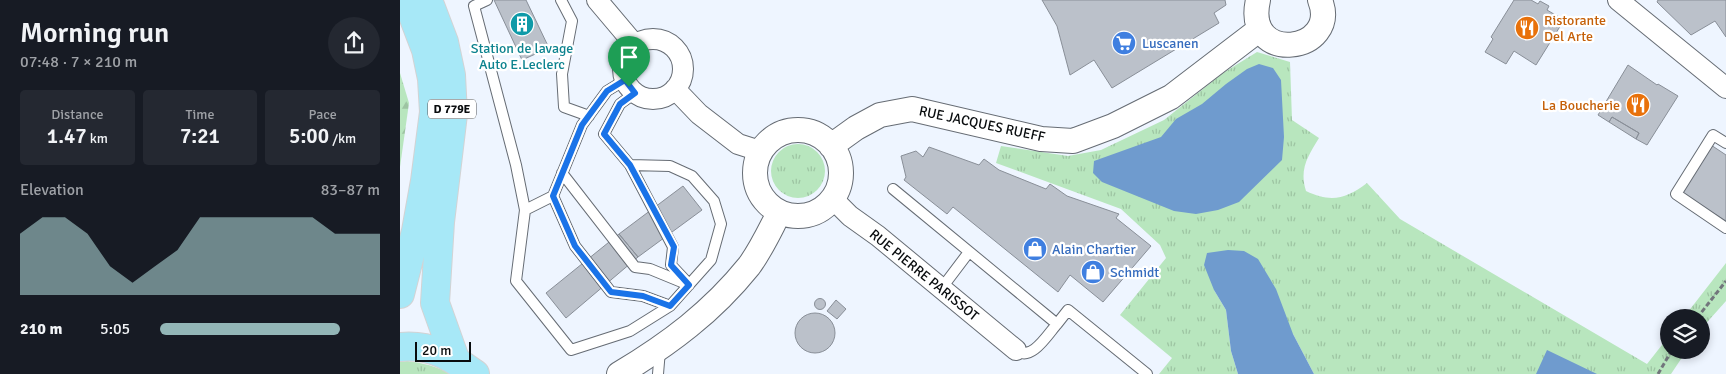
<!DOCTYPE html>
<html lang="en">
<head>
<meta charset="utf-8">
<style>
  body { margin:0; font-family:Signika,sans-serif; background:#242831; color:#f1f3f6; height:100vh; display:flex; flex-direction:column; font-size:19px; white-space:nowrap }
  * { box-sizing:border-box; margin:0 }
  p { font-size:16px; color:#9ea1a6 }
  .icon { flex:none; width:28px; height:28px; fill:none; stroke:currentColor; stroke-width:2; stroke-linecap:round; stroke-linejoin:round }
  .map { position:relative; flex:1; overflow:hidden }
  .drawer { display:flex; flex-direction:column; background:#171b24; width:400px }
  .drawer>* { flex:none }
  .buttons { position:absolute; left:1260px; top:309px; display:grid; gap:10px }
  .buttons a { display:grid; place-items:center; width:50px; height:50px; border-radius:50%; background:#171b24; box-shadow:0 2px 8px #0003; font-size:25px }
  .scale { position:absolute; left:15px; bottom:12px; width:56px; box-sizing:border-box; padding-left:5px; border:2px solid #090c0e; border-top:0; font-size:14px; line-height:18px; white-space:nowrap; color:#090c0e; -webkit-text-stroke:4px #fff; paint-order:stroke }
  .pin { position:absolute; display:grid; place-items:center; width:42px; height:42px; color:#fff; margin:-51px -21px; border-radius:50% 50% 50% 0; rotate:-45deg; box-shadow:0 0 5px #0007 }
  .pin .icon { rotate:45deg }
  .round { display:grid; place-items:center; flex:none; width:52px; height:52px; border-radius:26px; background:#242831 }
  .overview { display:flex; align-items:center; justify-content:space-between; height:85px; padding:0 20px }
  h1 { font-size:28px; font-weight:600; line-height:38px }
  .metrics { display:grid; grid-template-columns:repeat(3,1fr); gap:8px; height:85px; padding:5px 20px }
  .metrics div { display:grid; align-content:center; border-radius:5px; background:#242831; text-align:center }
  .metrics b { font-size:21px; font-weight:600 }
  .metrics small { font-size:14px; font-weight:400 }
  .metrics p { font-size:14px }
  .chart { height:140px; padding:10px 20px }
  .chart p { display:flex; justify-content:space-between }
  .chart svg { width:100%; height:90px; margin-top:5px; fill:#93b6b7; opacity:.7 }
  ul { padding:0 20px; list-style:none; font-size:16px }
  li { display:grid; grid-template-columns:80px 60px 1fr; align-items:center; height:38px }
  li i { height:12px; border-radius:6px; background:#93b6b7 }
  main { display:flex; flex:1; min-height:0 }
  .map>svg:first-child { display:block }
</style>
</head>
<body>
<main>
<section class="drawer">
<div class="overview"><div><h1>Morning run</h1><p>07:48 · 7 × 210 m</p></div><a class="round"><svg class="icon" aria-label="share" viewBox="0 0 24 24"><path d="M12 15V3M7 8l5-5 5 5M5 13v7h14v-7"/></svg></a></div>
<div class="metrics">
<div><p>Distance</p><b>1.47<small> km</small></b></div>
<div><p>Time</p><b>7:21</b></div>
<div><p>Pace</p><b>5:00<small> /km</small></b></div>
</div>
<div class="chart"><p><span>Elevation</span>83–87 m</p>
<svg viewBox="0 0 160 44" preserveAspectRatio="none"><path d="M0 44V14L10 6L20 6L30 14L40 30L50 38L60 30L70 22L80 6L90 6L100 6L110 6L120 6L130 6L140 14L150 14L160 14V44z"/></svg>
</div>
<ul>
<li><b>210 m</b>5:05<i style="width:82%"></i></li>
</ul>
</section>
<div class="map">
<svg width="1326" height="374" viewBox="0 0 1326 374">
  <defs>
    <pattern id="grass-tufts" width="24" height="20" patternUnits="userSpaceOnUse" patternTransform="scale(1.25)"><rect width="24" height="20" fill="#b8e6be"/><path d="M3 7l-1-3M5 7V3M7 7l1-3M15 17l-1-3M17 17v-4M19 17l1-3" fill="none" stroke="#9dc4a2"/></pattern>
    <pattern id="forest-firs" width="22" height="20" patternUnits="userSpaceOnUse" patternTransform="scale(1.25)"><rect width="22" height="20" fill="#b8e6be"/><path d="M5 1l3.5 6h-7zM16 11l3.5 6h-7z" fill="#9dc4a2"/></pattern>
  </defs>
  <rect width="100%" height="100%" fill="#eef5ff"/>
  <!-- grass -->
  <path fill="url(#grass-tufts)" d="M857,52L890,62L892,120L919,138C908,156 899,169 906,191C931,203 946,199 967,183L1000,219L1247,364L1269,336V350H1287L1271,374H914L893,334L814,290L826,310L831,351L838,374H759L772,358L720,315L766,258L760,245L721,209L596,163L601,146L668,156L701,150L764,120L823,73Z
    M371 171a27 27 0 1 1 54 0a27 27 0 1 1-54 0Z
    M1326,263V301L1301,329V318L1284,317Z
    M7,361C23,363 36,366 51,374H0V362Z"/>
  <!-- forest -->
  <path fill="url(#forest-firs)" d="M0,73L9,103L0,167Z"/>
  <!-- water -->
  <path fill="#6f9bce" d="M859,64L873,68L881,80L884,137L882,160L839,202L818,210L796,214L774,211L702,182L693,173L694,161L761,137L776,119L802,104L826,84L847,69Z
    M828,250L844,251L858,259L876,289L893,334L914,374H838L831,351L826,310L814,290L804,265L807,253Z
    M1147,350L1197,374H1136Z"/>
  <!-- building -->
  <path fill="#bbc1ca" stroke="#898f98" d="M94,0H126L149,48L122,60Z
    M642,0H825L826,5L814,13L819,23L712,88L694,60L670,75L657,26Z
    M1114,0H1131L1138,4L1140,1L1149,6L1147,10L1164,20L1136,65L1114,51L1106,64L1085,52L1093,39L1091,37Z
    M1258,0H1326V37L1315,21L1291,35L1257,2Z
    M1228,65L1257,85L1258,84L1278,96L1247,145L1236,139L1239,133L1212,117L1209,122L1198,115Z
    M1212,117L1239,133L1236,139L1209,122Z
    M1311,145L1326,155V221L1281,193Z
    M529,147L579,165L584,159L599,170L646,189L650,184L667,196L719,214L716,218L751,246L703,302L670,275L658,292L553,207L547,214L504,180L506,177L501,156L516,151L523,157Z
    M283,186L302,210L238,257L219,234Z
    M219,234L238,257L166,318L146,293Z
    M414.5 304a5.5 5.5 0 1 1 11 0a5.5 5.5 0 1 1-11 0Z
    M436,300L446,309L437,319L427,311Z
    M395 333a20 20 0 1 1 40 0a20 20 0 1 1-40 0Z"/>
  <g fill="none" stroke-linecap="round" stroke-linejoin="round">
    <!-- service casing -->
    <g stroke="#666c74" stroke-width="12">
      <path id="service" d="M87,0L74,6L116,165L125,210
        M161,0L172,21L162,74L164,107L189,116
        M225,80L207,91L182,125L153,196L175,246L211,292L243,296L270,306
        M1326,143L1313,135L1276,194L1326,228
        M230,165L273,247L271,265L287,282
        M162,173L235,267L250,269L289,285
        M493,189L657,324L668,310L747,374
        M153,196L125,210L116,281L171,350L230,331L270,306L311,260L321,224L314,201L292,176L270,166L230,165L204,134L220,104L235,93
        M541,289L569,252
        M616,350C631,363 648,334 657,324
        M258,374L260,350"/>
    </g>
    <!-- minor casing -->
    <g stroke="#666c74" stroke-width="22">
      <path id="minor" d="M197,0L235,45
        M1218,0L1326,88
        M223 69a30 30 0 1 1 60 0a30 30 0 1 1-60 0Z
        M275,89L299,114L338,144L360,151
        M433,199L450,216L478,236L616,350"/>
    </g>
    <!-- tertiary casing -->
    <g stroke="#666c74" stroke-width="26">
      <path id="tertiary" d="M858,0C843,66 941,53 920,0
        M355 173a43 43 0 1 1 86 0a43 43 0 1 1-86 0Z
        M431,146L456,128L480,115L512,109L641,139L673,141L713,126L771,97L860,29
        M219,374C269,344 312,312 349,266C361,250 370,230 379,213"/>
    </g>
    <!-- primary casing -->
    <g stroke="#d3d3d4" stroke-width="30">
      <path id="primary" d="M28,0L44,42L51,75L53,114L40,222L35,303L55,359
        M0,294L16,231L25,181L34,112L32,79L26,50L7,0
        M0,347C31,344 50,356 75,374"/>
    </g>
    <!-- path -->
    <path stroke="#72767c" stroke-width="3" stroke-dasharray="5 2.5" stroke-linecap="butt" d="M1297,318L1326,281
      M1258,374L1272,350"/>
    <!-- service -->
    <use href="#service" stroke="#fff" stroke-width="10"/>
    <!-- minor -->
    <use href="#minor" stroke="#fff" stroke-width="20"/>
    <!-- tertiary -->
    <use href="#tertiary" stroke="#fff" stroke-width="24"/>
    <!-- primary -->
    <use href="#primary" stroke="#a7e8f7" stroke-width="28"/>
  </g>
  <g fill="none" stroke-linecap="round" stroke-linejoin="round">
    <!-- route casing -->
    <g stroke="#fff" stroke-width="10">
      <path id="route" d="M225,80L235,93L220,104L204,134L230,165L274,247L271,265L289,285L270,306L243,296L211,292L175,246L153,196L182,125L207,91Z"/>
    </g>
    <!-- route -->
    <use href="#route" stroke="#1a73e8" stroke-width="6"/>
  </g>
  <!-- icons -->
  <defs>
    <g id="building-disc" transform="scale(1.25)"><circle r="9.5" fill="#0f9aa8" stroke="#fff"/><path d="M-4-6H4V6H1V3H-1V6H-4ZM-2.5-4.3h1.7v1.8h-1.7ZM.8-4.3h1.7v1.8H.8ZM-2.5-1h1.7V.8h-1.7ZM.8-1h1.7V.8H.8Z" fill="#fff"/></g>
    <g id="restaurant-disc" transform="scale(1.25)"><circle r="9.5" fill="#e8710a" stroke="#fff"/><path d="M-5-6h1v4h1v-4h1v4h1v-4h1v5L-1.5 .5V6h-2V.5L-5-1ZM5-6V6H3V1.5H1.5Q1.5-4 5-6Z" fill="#fff"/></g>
    <g id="supermarket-disc" transform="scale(1.25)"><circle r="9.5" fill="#3f7fe0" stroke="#fff"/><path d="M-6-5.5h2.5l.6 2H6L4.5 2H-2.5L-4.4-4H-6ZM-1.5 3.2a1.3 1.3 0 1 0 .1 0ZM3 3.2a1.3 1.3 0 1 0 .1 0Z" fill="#fff"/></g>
    <g id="shop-disc" transform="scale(1.25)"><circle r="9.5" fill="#3f7fe0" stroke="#fff"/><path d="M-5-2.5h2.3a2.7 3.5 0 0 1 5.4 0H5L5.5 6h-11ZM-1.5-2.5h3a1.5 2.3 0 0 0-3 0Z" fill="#fff"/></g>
  </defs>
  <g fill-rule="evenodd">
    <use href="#building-disc" x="122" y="24"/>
    <use href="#restaurant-disc" x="1127" y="28"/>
    <use href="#supermarket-disc" x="724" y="43"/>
    <use href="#restaurant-disc" x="1238" y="105"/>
    <use href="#shop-disc" x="635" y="249"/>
    <use href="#shop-disc" x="693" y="272"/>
  </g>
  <g text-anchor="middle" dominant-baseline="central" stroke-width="4.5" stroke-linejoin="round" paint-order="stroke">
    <!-- shield labels -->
    <rect fill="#fff" stroke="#535556" stroke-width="1" x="28" y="99.5" width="48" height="19" rx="4"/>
    <g font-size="12" font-weight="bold" fill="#090c0e">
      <text x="52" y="109">D 779E</text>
    </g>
    <!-- food labels -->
    <g font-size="14" fill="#c56008" stroke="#fff" text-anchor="start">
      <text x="1144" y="20">Ristorante<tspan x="1144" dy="16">Del Arte</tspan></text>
      <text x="1220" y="105" text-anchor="end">La Boucherie</text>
    </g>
    <!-- shop labels -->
    <g font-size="14" fill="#366cbe" stroke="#fff" text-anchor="start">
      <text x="742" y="43">Luscanen</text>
      <text x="652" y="249">Alain Chartier</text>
      <text x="710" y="272">Schmidt</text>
    </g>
    <!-- culture labels -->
    <g font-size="14" fill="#0d838f" stroke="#fff">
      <text x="122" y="48">Station de lavage<tspan x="122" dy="16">Auto E.Leclerc</tspan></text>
    </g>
    <!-- street labels -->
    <g font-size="14" fill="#090c0e" stroke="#fff">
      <text transform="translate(582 124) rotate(12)">RUE JACQUES RUEFF</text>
      <text transform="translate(524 275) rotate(39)">RUE PIERRE PARISSOT</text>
    </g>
  </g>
</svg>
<div class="buttons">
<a><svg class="icon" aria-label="layers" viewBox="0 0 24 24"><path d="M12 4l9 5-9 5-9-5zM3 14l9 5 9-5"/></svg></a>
</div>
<div class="scale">20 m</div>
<div class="pin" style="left:229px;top:87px;background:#1e9e55"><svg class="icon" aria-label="arrive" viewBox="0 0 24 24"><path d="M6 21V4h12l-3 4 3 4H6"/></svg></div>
</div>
</main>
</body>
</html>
